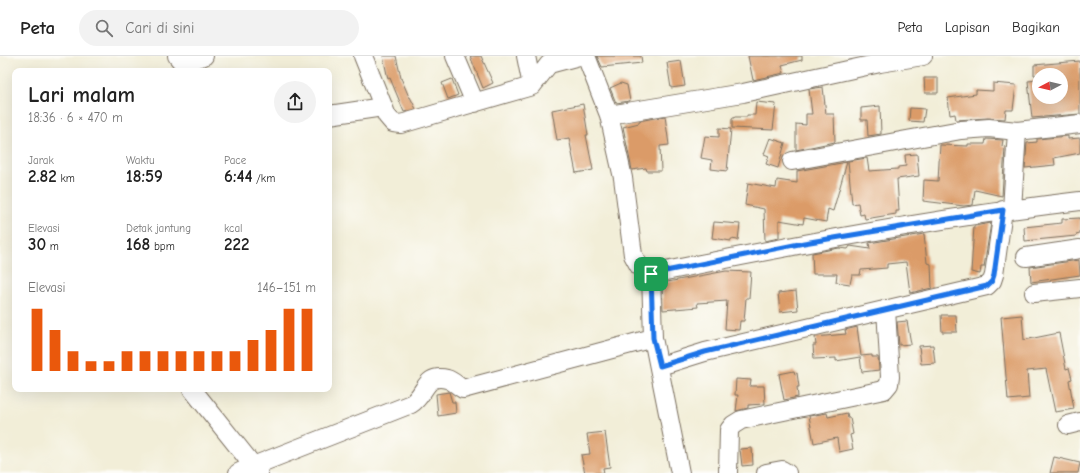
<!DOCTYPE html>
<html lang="id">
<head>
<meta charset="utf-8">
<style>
  body { margin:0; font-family:"Comic Neue",sans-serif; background:#f2f2f2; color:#222; height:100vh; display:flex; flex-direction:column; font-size:15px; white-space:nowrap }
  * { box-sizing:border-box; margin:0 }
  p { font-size:13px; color:#767676 }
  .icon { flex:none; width:22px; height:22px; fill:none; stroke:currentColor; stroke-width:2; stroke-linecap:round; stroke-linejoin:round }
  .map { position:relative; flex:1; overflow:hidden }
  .details { position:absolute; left:12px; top:12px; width:320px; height:324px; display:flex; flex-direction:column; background:#fff; border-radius:8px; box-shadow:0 4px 16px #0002 }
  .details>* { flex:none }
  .needle { width:26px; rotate:263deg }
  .fabs { position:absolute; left:1032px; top:12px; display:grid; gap:8px }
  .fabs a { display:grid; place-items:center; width:36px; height:36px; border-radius:50%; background:#fff; box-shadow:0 4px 16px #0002; font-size:20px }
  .pin { position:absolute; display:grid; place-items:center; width:34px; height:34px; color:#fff; margin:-17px; border-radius:8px; box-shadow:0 2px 6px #0006 }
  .round { display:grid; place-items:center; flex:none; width:42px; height:42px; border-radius:21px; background:#f2f2f2 }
  .headline { display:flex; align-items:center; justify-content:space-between; height:68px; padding:0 16px }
  h1 { font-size:22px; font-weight:800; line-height:30px }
  .figures { display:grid; grid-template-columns:repeat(3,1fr); gap:6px; height:68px; padding:4px 16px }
  .figures div { display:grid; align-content:center }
  .figures b { font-size:17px; font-weight:800 }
  .figures small { font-size:11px; font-weight:400 }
  .figures p { font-size:11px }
  .chart { height:112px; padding:8px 16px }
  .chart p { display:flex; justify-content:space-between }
  .chart svg { width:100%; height:72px; margin-top:4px; stroke:#ea580c; stroke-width:6 }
  header { display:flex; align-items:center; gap:24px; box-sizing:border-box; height:56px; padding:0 20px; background:#fff; border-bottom:1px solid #e0e0e0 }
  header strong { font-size:19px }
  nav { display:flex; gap:22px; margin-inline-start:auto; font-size:14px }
  .search { width:280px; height:36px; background:#f2f2f2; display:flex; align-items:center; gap:10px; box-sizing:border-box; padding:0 14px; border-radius:22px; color:#767676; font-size:15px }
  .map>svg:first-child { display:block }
</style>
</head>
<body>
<header>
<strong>Peta</strong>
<div class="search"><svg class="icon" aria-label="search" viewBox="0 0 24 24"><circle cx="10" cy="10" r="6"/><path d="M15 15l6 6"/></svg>Cari di sini</div>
<nav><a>Peta</a><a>Lapisan</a><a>Bagikan</a></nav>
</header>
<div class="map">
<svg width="1080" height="417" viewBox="0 0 1080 417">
  <rect width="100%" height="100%" fill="#fdfcf7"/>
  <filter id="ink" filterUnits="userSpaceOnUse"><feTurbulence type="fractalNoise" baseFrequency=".025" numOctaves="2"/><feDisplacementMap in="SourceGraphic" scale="8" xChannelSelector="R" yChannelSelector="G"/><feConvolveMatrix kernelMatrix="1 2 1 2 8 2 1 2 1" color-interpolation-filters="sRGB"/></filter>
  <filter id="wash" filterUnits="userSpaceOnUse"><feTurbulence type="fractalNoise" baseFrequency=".012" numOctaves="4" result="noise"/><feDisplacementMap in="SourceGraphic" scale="16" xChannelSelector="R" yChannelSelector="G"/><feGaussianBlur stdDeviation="0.9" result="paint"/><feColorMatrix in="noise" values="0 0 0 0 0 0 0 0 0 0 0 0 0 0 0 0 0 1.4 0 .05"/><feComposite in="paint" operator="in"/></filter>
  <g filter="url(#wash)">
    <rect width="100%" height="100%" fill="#f2eed8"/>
    <g id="blocks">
      <!-- building -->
      <path fill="#db9b68" d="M383,0H396L401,22L409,41H410L416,53L404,56L390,22L388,23Z
        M470,0H481L493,27L483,32Z
        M597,0H641L642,7L602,11Z
        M748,0H802V4L782,9L784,17L753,24Z
        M681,5L685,30L671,32L667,7Z
        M1080,5V58L1032,62L1028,25L1039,24V41H1061V19H1034V9Z
        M924,22H938V37H925Z
        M452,23L458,39L448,43L442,27Z
        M621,27L627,29L630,45L616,47L610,32Z
        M993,27L1016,29L1013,54H1006L1005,63L988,62L956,64L955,58L950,59L948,42L976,38V34L993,35Z
        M823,31L826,58H834L835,86L796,94V68L806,69V58H812L809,33Z
        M756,46L776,48L773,74L732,72V63L735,61H747V59H755Z
        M583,48L588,79H586L593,114L576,117L569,82L557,84L552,54Z
        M880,50L881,78L868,80L867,64H861V52Z
        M910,52L925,53L923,66L909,65Z
        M665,60L669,89L660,90L661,115H647L646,112L632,114L623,71L639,67V65Z
        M719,72L731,73L727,115L711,113L712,104L701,102L705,80L719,81Z
        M1068,80V83L1080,82V97L1054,102L1055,109L1025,112L1027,87L1037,86V83Z
        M770,82L785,87L778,112L766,108L769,100L764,98Z
        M986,83L1003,84L1002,90L1005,91L1002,140L975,134L973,149L964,150L923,145L924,124L938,125L940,89L968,90V88H985Z
        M917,98L919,120L897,123L899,155H896V158L865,163L864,158L860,159L858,147L852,148L848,105L867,102L869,115L898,113V111L906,110L905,99Z
        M847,106L833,155L828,153L826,166L804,162L803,168L779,164V182L765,185L764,153L745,149L748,127L776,132L777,124L797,127V115Z
        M1080,162V178L1076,179V180L1025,185L1024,171L1062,167V163Z
        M714,166L740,168L738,184L731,183V185L712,182Z
        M991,167L984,211H981L980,218L971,216L974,170Z
        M924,178L927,207L931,208L932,232L910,237L906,206L887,208V212L861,214L860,219H852L850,228L836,226L837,218H813L812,197L839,192L848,193L850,190L870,193L869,187Z
        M1079,204L1080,219L1031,226L1030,211Z
        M726,215L751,216L749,242H746L744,265H740L739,274L725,273L727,245L697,247L698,251L663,254L662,227Z
        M796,235L798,254L780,256L778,237Z
        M941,259H956L957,276H942Z
        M1022,259L1024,284L1059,277L1066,313L1069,312L1072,323L1069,324L1074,353L1055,356L1046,313L1027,315L1029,342L1008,344L1001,261Z
        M907,265L911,288L899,289L897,266Z
        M857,271L861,300L872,299V301H878L879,314L862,316L860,301L836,305V302L814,303L813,289H816L815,281L846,278L845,274Z
        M933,289L935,307L921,308L919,290Z
        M794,315L795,318L797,317L799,331H797L798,341L784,344L779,318Z
        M736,323L751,324L750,330H764L765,348L748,349V352L736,355L738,339H735Z
        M449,336L452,346H455L456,357L438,360L436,338Z
        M827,357L828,361L847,357L848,362H850L853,378L850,379L853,393L839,396L837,382L814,387L809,360Z
        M605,376L610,411L603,412L604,417H585L581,399L590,398L587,378Z
        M752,392L753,409L742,410L740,393Z
        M1054,401L1080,407L1078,417H1050Z"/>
    </g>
  </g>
  <g filter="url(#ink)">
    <use href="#blocks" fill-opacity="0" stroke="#7b6f5f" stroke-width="1"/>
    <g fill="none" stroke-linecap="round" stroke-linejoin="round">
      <!-- minor casing -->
      <g stroke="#7b6f5f" stroke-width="20">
        <path id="minor" d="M177,0L182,6L204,0
          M363,0L387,60L393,67L401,68L532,30L549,8L579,0
          M455,0L475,47
          M526,0L532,30
          M586,0L609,59L623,122L633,199L639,210L651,218C793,189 936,162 1080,145
          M329,59L383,51
          M609,59L743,37L880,7L923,0
          M792,105L961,74L989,72L1017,75L1080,68
          M1012,153L1017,75
          M1026,201L1080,193
          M651,218L653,282L680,417
          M1034,237L1080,232
          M660,310L705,296L987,230L992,225L994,219L1003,154
          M192,333L259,417
          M1068,369L1080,366
          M238,417L253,410L411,348C426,339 424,317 447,323C454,325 457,330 463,333L653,282
          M728,417L729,374L733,369L741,364L884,334L889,328L890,321L886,253
          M766,417L782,414L787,417"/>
      </g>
      <!-- minor -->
      <use href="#minor" stroke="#fff" stroke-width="18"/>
    </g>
  </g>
  <g fill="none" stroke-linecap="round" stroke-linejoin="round" filter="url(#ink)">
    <!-- route casing -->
    <g stroke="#fff" stroke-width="8">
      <path id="route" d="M1003,154L994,219L992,225L987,230L705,296L660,310L653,282L651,218L804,187Z"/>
    </g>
    <!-- route -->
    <use href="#route" stroke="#1a73e8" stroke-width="5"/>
  </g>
</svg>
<div class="fabs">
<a><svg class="needle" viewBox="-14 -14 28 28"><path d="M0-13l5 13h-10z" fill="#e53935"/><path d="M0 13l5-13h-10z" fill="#767676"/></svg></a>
</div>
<div class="pin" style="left:651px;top:218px;background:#1e9e55"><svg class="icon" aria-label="arrive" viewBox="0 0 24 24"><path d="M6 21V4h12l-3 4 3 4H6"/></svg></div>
<section class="details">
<div class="headline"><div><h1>Lari malam</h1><p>18:36 · 6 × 470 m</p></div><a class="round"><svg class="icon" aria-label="share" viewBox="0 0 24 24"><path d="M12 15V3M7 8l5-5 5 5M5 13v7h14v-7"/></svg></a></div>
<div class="figures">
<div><p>Jarak</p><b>2.82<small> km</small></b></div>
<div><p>Waktu</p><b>18:59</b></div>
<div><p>Pace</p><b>6:44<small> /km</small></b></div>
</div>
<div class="figures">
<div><p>Elevasi</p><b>30<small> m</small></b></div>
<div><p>Detak jantung</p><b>168<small> bpm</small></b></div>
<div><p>kcal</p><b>222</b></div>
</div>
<div class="chart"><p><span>Elevasi</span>146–151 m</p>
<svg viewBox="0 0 160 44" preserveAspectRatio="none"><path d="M5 44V6M15 44V19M25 44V32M35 44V38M45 44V38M55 44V32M65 44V32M75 44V32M85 44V32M95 44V32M105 44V32M115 44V32M125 44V25M135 44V19M145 44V6M155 44V6"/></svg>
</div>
</section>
</div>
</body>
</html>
